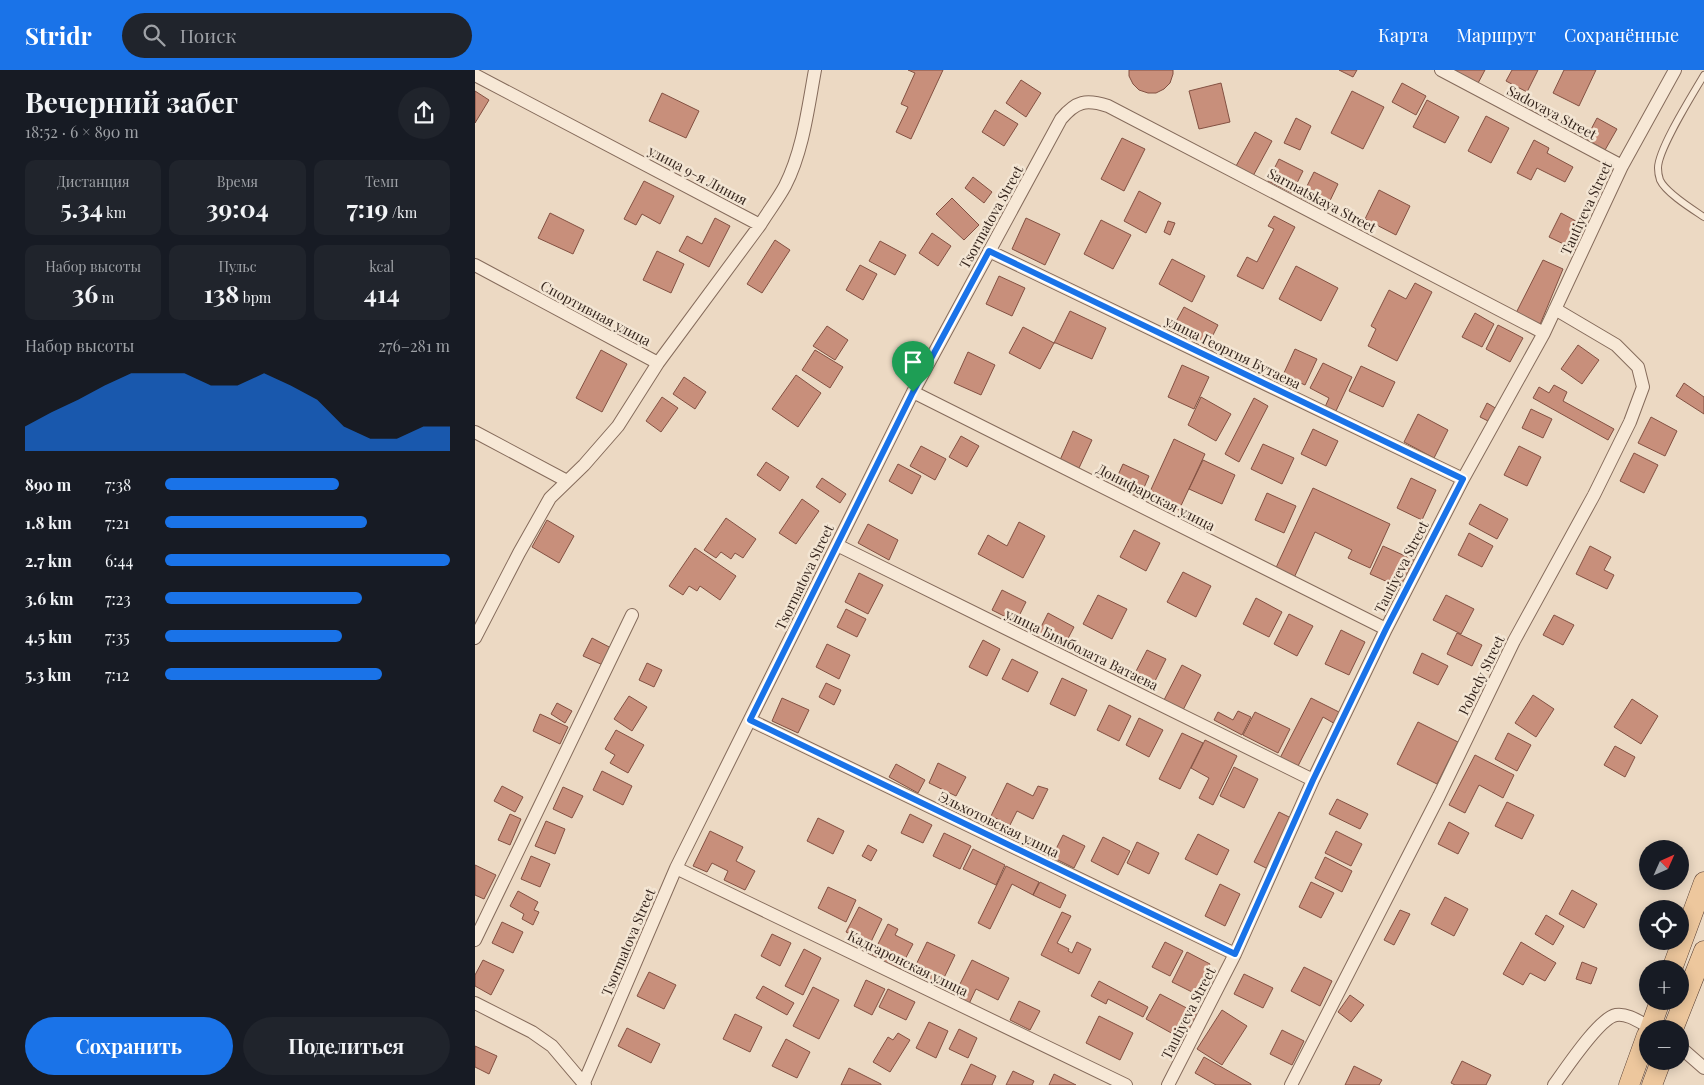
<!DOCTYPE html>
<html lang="ru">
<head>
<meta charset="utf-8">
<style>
  body { margin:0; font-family:"Playfair Display",serif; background:#20242c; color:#f1f3f6; height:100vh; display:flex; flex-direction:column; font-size:19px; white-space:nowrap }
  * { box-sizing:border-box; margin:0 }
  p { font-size:16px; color:#9ea1a6 }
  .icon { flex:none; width:28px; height:28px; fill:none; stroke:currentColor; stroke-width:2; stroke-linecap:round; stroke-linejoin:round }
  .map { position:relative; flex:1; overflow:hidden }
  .side { display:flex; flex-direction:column; background:#171b24; width:475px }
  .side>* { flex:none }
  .needle { width:32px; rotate:45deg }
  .buttons { position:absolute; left:1164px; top:770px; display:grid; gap:10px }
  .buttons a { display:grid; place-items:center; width:50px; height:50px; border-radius:50%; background:#171b24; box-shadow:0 2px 12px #0003; font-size:25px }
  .pin { position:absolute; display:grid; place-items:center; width:42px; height:42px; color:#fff; margin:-51px -21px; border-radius:50% 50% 50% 0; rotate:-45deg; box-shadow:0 0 5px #0007 }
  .pin .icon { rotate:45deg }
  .round { display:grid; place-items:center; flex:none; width:52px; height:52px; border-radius:26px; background:#20242c }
  .summary { display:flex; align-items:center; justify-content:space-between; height:85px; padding:0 25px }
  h1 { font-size:28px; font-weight:700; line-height:38px }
  .figures { display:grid; grid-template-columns:repeat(3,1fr); gap:8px; height:85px; padding:5px 25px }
  .figures div { display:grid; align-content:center; border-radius:10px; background:#20242c; text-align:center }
  .figures b { font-size:25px; font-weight:700 }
  .figures small { font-size:14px; font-weight:400 }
  .figures p { font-size:14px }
  .chart { height:140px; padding:10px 25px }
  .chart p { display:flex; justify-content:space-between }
  .chart svg { width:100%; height:90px; margin-top:5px; fill:#1a73e8; opacity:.7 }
  .action { display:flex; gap:10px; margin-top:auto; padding:10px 25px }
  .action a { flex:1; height:58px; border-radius:30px; background:#1a73e8; color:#fff; font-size:20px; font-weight:700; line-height:58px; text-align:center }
  .action a+a { background:#20242c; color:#f1f3f6 }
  ul { padding:0 25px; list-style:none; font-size:16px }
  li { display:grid; grid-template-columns:80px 60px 1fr; align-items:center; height:38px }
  li i { height:12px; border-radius:6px; background:#1a73e8 }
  header { display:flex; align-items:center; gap:30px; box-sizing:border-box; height:70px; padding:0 25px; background:#1a73e8; color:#fff }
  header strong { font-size:24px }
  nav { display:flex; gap:28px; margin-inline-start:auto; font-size:18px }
  .search { width:350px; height:45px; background:#20242c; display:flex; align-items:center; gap:12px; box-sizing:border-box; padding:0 18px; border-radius:28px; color:#9ea1a6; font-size:19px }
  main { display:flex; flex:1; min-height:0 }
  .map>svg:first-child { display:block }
</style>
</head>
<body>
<header>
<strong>Stridr</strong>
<div class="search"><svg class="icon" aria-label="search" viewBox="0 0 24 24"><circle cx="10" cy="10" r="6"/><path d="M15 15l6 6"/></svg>Поиск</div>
<nav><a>Карта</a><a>Маршрут</a><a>Сохранённые</a></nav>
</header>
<main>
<section class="side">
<div class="summary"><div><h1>Вечерний забег</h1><p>18:52 · 6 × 890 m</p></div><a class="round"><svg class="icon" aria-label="share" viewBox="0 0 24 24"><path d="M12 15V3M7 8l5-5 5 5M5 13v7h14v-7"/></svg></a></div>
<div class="figures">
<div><p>Дистанция</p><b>5.34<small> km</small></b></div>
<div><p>Время</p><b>39:04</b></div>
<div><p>Темп</p><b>7:19<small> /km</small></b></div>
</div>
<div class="figures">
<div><p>Набор высоты</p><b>36<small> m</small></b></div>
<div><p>Пульс</p><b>138<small> bpm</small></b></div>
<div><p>kcal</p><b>414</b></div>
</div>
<div class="chart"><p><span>Набор высоты</span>276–281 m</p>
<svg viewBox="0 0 160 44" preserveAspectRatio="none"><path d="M0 44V32L10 25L20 19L30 12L40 6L50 6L60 6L70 12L80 12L90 6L100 12L110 19L120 32L130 38L140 38L150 32L160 32V44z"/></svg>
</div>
<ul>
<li><b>890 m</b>7:38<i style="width:61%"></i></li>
<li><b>1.8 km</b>7:21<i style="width:71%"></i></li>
<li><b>2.7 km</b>6:44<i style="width:100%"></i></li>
<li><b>3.6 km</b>7:23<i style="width:69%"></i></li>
<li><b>4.5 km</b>7:35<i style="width:62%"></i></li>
<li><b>5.3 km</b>7:12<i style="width:76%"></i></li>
</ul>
<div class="action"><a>Сохранить</a><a>Поделиться</a></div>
</section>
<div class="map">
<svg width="1229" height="1015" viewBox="0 0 1229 1015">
  <rect width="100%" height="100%" fill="#ecd9c3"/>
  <!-- building -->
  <path fill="#c88f7b" stroke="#835142" d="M433,0H468L436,69L421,62L433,37L426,34L440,3Z
    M654,0H698V4L695,13L689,19L681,23H673L664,20L658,14L654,6Z
    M864,0H882L878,7Z
    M981,0H1010L1002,15L979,4Z
    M1037,0H1063L1052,22L1031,11Z
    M1089,0H1121L1104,36L1078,23Z
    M546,10L566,23L551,47L531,33Z
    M746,13L755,52L724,59L714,21Z
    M927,13L951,26L941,45L917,32Z
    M0,21L14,30L0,53Z
    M877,21L909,37L888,79L856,63Z
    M187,23L224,41L211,68L174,51Z
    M952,30L984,47L970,73L938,57Z
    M520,40L543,54L529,76L507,62Z
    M1011,46L1034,58L1016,93L993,81Z
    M821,48L836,56L825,80L809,73Z
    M1122,48L1142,59L1130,80L1111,69Z
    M780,62L797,71L778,106L761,96Z
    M647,68L670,79L649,121L626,109Z
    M1059,70L1074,78L1072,83L1098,97L1090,112L1062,98L1056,110L1042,103Z
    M804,89L828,101L817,123L793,111Z
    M839,102L863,114L851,139L826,128Z
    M498,107L517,122L509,133L490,118Z
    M169,111L199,126L185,154L167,144L161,155L149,149Z
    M904,120L935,136L921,165L890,149Z
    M664,121L686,133L671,163L649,151Z
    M477,128L504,155L489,170L461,144Z
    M75,143L109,160L98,184L63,168Z
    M1086,143L1112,157L1101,180L1074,167Z
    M799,146L820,157L788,219L762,206L772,187L782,192L799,159L793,156Z
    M240,148L255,156L234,197L204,181L212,166L227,174Z
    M551,148L585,164L570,195L537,179Z
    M626,150L656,165L638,199L609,184Z
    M693,151L700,153L695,165L689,162Z
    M457,163L476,176L463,196L444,183Z
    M300,170L315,180L287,223L272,214Z
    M405,171L431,185L420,205L394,191Z
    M182,181L209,194L196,223L168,210Z
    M697,189L730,206L717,232L684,214Z
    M1068,190L1088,199L1064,257L1040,245Z
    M385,195L402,204L388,230L371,220Z
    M821,196L863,218L846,251L804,229Z
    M524,206L550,218L537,246L511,234Z
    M940,213L957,222L922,291L893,276L901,259L896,256L914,220L931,229Z
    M709,237L743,255L733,275L698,257Z
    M595,241L631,258L617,289L581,273H579Z
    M1000,243L1019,254L1007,277L987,267Z
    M1023,255L1048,268L1035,292L1011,279Z
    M352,256L373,270L360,290L338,276Z
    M548,257L579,273L565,299L534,283Z
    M1103,275L1124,290L1107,314L1086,299Z
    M820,279L842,289L830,315L808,305Z
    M126,280L152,294L127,342L101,328Z
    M340,280L368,297L355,318L327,300Z
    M493,282L520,295L506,325L479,313Z
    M848,293L877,307L860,343L850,337L854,328L835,318Z
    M707,295L734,307L719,339L693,327Z
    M886,296L920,312L908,337L874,321Z
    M321,305L346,323L323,357L297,339Z
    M209,307L231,322L220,339L198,324Z
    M1209,313L1229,327V344L1201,326Z
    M1079,315L1092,322L1088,331L1139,359L1133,370L1058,328L1064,317L1074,323Z
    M187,327L203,338L186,362L171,351Z
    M726,327L756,344L741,371L713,355Z
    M779,328L793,336L764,392L750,384Z
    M1012,333L1022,339L1015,352L1005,347Z
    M1056,339L1077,349L1068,368L1047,358Z
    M943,344L973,360L959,388L929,372Z
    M1176,347L1202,361L1190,386L1163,373Z
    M838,359L863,371L851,396L826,384Z
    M598,361L617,370L604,398L585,390Z
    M486,366L504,376L492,397L474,387Z
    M699,369L730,384L704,440L673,426Z
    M788,374L819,388L807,414L776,399Z
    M446,376L471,389L460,410L435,396Z
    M1044,376L1066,387L1052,416L1029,405Z
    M1159,383L1183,395L1169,423L1145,411Z
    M728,390L760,405L747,434L714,419Z
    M291,392L314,407L305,421L282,405Z
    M423,394L446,406L437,424L414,411Z
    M648,394L674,406L665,427L639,414Z
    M347,408L371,424L365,433L341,417Z
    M936,408L961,420L947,450L922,438Z
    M838,418L915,454L895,498L873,488L877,480L840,462L818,510L799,502Z
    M792,423L821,436L809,463L780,450Z
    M327,429L344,441L321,474L304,463Z
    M1005,434L1033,449L1022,469L994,454Z
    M251,448L281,469L268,488L260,483L256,489L246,482L241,488L229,480Z
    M72,450L99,466L84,493L57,477Z
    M544,452L570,466L548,508L503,484L513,465L532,476Z
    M393,454L423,470L414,490L383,473Z
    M659,460L685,473L671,501L645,487Z
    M994,463L1018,476L1007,497L983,485Z
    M908,476L939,490L926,518L895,504Z
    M1115,476L1136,487L1129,500L1139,505L1132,519L1101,504Z
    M220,478L261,506L245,530L225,516L222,521L214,516L208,525L194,516Z
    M708,502L736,516L721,547L692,532Z
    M384,503L408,515L393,544L370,532Z
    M527,520L551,532L541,552L517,540Z
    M623,525L652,539L637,569L608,554Z
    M971,525L999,539L986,564L958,550Z
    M781,528L807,542L794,567L768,554Z
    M371,539L391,549L382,567L362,557Z
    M573,543L599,557L588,578L562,565Z
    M814,544L838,556L822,586L799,574Z
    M1079,545L1099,555L1088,575L1068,565Z
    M866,560L890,572L874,605L850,594Z
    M982,563L1007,575L997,596L972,584Z
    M117,568L138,579L130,596L108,586Z
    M508,570L525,579L512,606L494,597Z
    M352,574L375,585L364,609L341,597Z
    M672,580L691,589L677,617L658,607Z
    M947,583L973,596L963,615L938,603Z
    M537,589L563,602L553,622L527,609Z
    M172,593L187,600L179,617L164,610Z
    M707,595L726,605L708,640L689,630Z
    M587,608L612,620L600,646L575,634Z
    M351,613L366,620L359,635L344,627Z
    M1058,625L1079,639L1061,667L1040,653Z
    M154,626L172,637L157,661L139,649Z
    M307,628L334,640L323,663L297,651Z
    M836,628L868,644L862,655L848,647L822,698L804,690Z
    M1157,629L1183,646L1166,674L1139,657Z
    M82,633L97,641L90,653L76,644Z
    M634,635L656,646L644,671L622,660Z
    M763,641L776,647L767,665L739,650L743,642L758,650Z
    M780,642L815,659L803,683L768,665Z
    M65,644L93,657L85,674L58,661Z
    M664,648L688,660L674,687L651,675Z
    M943,652L983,672L962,714L922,694Z
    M141,660L169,675L153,703L135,693L140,685L130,679Z
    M707,663L728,673L705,719L684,709Z
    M1033,663L1056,675L1042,701L1020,689Z
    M730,670L762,686L738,735L724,728L734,708L716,698Z
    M1140,676L1160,687L1150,707L1129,695Z
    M1000,685L1039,705L1028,728L1004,715L990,743L974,735Z
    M463,693L491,707L481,726L454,713Z
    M421,694L450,710L443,723L414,707Z
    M759,697L783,709L769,738L745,726Z
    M127,701L157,716L148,735L118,720Z
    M532,713L558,726L563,716L573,719L558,749L542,741L535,755L516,746Z
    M27,716L48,727L40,742L19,731Z
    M88,717L108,726L97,748L78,739Z
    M862,729L893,744L885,759L854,744Z
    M1032,732L1059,745L1047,769L1020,756Z
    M804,742L818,749L793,799L779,792Z
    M35,744L46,749L35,775L23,770Z
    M435,744L457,755L448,773L426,763Z
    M343,748L369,761L358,784L332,771Z
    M71,751L90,759L80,784L60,776Z
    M974,752L994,763L983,784L963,774Z
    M235,761L268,777L261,791L280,801L270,820L249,810L253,801L237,793L232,802L218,796Z
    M861,761L887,774L876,796L850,783Z
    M469,763L496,776L485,799L458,786Z
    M723,764L754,780L742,805L710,789Z
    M588,765L610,776L599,798L577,787Z
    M628,767L655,781L643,805L616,791Z
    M662,772L684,783L674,804L652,793Z
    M393,775L402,780L396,791L387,786Z
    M498,779L530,795L521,815L488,799Z
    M56,786L75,794L65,817L46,809Z
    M850,787L877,801L867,822L840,808Z
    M0,795L21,805L9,829L0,825Z
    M531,796L564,812L558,825L537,814L515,859L503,853Z
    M565,812L591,825L585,838L558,825Z
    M836,812L859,823L846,848L824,837Z
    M745,814L765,824L750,856L730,846Z
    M353,817L381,830L371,852L343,838Z
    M1097,820L1122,834L1109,858L1084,844Z
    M43,821L63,832L59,840L64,842L58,855L47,849L49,844L35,836Z
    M970,827L993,839L979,866L956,854Z
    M384,837L407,849L395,874L371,862Z
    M925,840L935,844L919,875L909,870Z
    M587,842L596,846L582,873L594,879L593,881L597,883L602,872L616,879L604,904L566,885Z
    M1071,845L1089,856L1078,875L1060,864Z
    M27,852L48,862L38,883L17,873Z
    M413,854L423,859L420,865L438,874L425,899L397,886Z
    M297,864L316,873L305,896L286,886Z
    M452,872L480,885L466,914L438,901Z
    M690,872L708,881L695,906L677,897Z
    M1046,872L1081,893L1070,911L1055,903L1048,915L1028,904Z
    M329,879L346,888L328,925L310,916Z
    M712,882L735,894L721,924L697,912Z
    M8,890L29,900L16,925L0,916V905Z
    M497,890L534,908L523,930L501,919L493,936L478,928Z
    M1107,892L1122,898L1116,914L1101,909Z
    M829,897L857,911L845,936L816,921Z
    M174,902L201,915L189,939L162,926Z
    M769,904L798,918L788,938L759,924Z
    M391,910L410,919L397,945L379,936Z
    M624,911L673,937L668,947L633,929L631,934L616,926Z
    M288,916L319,933L312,945L281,928Z
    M338,917L364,930L344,969L318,956Z
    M413,919L440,932L431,950L404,937Z
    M685,924L723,944L709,970L671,949Z
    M875,925L889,935L876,952L863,942Z
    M544,931L565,941L555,960L535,950Z
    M747,940L772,956L747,995L722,979Z
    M260,944L287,957L275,982L248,969Z
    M624,946L658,963L645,990L611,973Z
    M454,952L473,961L461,988L441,978Z
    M152,958L185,974L176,993L143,976Z
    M484,959L502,968L493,988L474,979Z
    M807,960L829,971L817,995L795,984Z
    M423,963L435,970L415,1002L398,992L413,967L418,970Z
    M311,969L335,982L322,1008L297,996Z
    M0,976L22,986L14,1004L0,997Z
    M729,987L776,1014V1015H741L720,1003Z
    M987,991L1016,1005L1011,1015H980L976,1013Z
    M496,994L521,1006L517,1015H486Z
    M879,996L907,1010L904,1015H870Z
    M374,998L406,1014V1015H366Z
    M538,1001L559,1011L557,1015H531Z
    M579,1004L601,1015H574Z"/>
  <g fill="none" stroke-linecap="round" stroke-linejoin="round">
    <!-- service casing -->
    <g stroke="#856b5b" stroke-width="8">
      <path id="service" d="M1229,5C1218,24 1183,79 1183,98C1183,101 1184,107 1185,110C1191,123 1217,139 1229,147"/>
    </g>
    <!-- minor casing -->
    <g stroke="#856b5b" stroke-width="14">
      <path id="minor" d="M966,0L1147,96
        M0,5L285,155C293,142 303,129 310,116C328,81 333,38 340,0
        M514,181L988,409
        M0,195L183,293L285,155
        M438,322L911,559
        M0,362L92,411
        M362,475L838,710
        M0,568L44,483L75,428L109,395L143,356L183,293
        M275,650L760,884
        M201,798L651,1015
        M0,870L157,545
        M0,933L57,962L77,976L110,1015
        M1205,977L1229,998
        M108,1015L201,798L438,322L586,49C601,31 611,29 633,36L1069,263
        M693,1015L760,884L838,710L911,559L988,409L1069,263L1147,96L1200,0
        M816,1015L964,726L1039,571L1119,425L1155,352L1168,317L1163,297L1141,275L1080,239
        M1079,1015C1090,1000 1124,948 1141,945C1154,943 1167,954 1178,959"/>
    </g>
    <!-- primary casing -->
    <g stroke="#533a2f" stroke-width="21">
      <path id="primary" d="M1197,899L1229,812
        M1175,959L1185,931
        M1198,959L1229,881
        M1154,1015L1172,965
        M1177,1015L1186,991"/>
    </g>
    <!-- service -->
    <use href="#service" stroke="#f7e8d6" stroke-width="6"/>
    <!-- minor -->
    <use href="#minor" stroke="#f7e8d6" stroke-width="12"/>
    <!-- primary -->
    <use href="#primary" stroke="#edc79d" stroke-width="20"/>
  </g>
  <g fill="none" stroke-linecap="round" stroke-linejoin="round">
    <!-- route casing -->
    <g stroke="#fff" stroke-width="10">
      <path id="route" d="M514,181L988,409L911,559L838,710L760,884L275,650L438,322Z"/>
    </g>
    <!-- route -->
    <use href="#route" stroke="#1a73e8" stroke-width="6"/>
  </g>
  <g text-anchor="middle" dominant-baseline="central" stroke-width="5" stroke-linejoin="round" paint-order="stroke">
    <!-- street labels -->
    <g font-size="14" fill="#36261e" stroke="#f3e5d3">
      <text transform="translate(1077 42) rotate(28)">Sadovaya Street</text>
      <text transform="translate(223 105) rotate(28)">улица 9-я Линия</text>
      <text transform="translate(847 130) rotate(28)">Sarmatskaya Street</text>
      <text transform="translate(1111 138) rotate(-65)">Tautiyeva Street</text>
      <text transform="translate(516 147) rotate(-61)">Tsormatova Street</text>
      <text transform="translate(121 243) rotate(28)">Спортивная улица</text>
      <text transform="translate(758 282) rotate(26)">улица Георгия Бутаева</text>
      <text transform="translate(681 427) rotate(27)">Донифарская улица</text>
      <text transform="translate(926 497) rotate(-63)">Tautiyeva Street</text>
      <text transform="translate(329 507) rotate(-64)">Tsormatova Street</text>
      <text transform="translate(607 579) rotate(26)">улица Бимболата Ватаева</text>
      <text transform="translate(1006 605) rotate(-64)">Pobedy Street</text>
      <text transform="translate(524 754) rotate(26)">Эльхотовская улица</text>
      <text transform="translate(153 872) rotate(-67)">Tsormatova Street</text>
      <text transform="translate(433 893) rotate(26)">Кадгаронская улица</text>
      <text transform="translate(713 943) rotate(-63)">Tautiyeva Street</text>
    </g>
  </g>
</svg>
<div class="buttons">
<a><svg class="needle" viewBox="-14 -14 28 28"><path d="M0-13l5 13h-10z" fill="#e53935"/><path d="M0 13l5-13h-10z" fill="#9ea1a6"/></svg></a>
<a><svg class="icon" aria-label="locate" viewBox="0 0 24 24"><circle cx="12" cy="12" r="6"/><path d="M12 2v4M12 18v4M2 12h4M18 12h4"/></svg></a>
<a>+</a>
<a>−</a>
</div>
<div class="pin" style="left:438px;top:322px;background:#1e9e55"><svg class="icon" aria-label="arrive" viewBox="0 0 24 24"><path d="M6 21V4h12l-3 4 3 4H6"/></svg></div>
</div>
</main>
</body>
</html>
